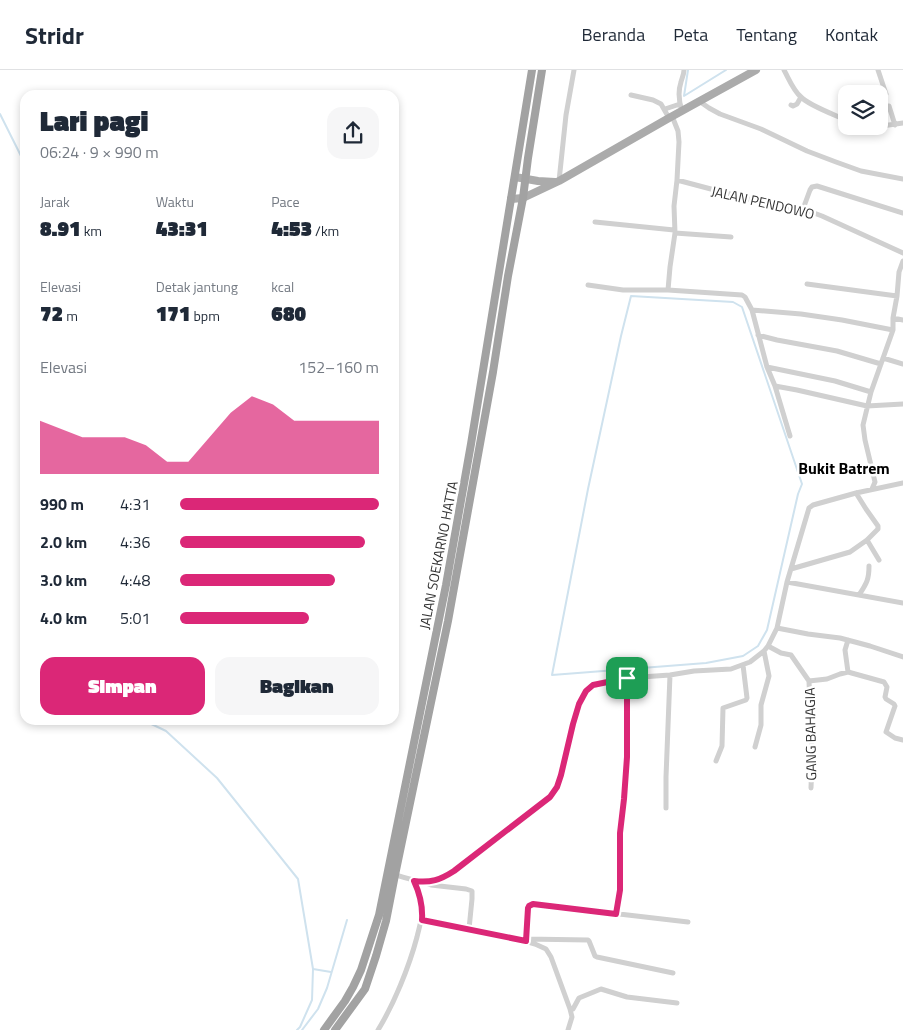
<!DOCTYPE html>
<html lang="id">
<head>
<meta charset="utf-8">
<style>
  body { margin:0; font-family:"Titillium Web",sans-serif; background:#f6f6f7; color:#1f2937; height:100vh; display:flex; flex-direction:column; font-size:19px; white-space:nowrap }
  * { box-sizing:border-box; margin:0 }
  p { font-size:16px; color:#747a83 }
  .icon { flex:none; width:28px; height:28px; fill:none; stroke:currentColor; stroke-width:2; stroke-linecap:round; stroke-linejoin:round }
  .map { position:relative; flex:1; overflow:hidden }
  .details { position:absolute; left:20px; top:20px; width:379px; height:635px; display:flex; flex-direction:column; background:#fff; border-radius:15px; box-shadow:0 2px 8px #0003 }
  .details>* { flex:none }
  .buttons { position:absolute; left:838px; top:15px; display:grid; gap:10px }
  .buttons a { display:grid; place-items:center; width:50px; height:50px; border-radius:10px; background:#fff; box-shadow:0 2px 8px #0003; font-size:25px }
  .pin { position:absolute; display:grid; place-items:center; width:42px; height:42px; color:#fff; margin:-21px; border-radius:10px; box-shadow:0 2px 8px #0006 }
  .round { display:grid; place-items:center; flex:none; width:52px; height:52px; border-radius:15px; background:#f6f6f7 }
  .overview { display:flex; align-items:center; justify-content:space-between; height:85px; padding:0 20px }
  h1 { font-size:28px; font-weight:800; line-height:38px }
  .figures { display:grid; grid-template-columns:repeat(3,1fr); gap:8px; height:85px; padding:5px 20px }
  .figures div { display:grid; align-content:center }
  .figures b { font-size:21px; font-weight:800 }
  .figures small { font-size:14px; font-weight:400 }
  .figures p { font-size:14px }
  .chart { height:140px; padding:10px 20px }
  .chart p { display:flex; justify-content:space-between }
  .chart svg { width:100%; height:90px; margin-top:5px; fill:#db2777; opacity:.7 }
  .primary-button { display:flex; gap:10px; margin-top:auto; padding:10px 20px }
  .primary-button a { flex:1; height:58px; border-radius:15px; background:#db2777; color:#fff; font-size:20px; font-weight:800; line-height:58px; text-align:center }
  .primary-button a+a { background:#f6f6f7; color:#1f2937 }
  ul { padding:0 20px; list-style:none; font-size:16px }
  li { display:grid; grid-template-columns:80px 60px 1fr; align-items:center; height:38px }
  li i { height:12px; border-radius:6px; background:#db2777 }
  header { display:flex; align-items:center; gap:30px; box-sizing:border-box; height:70px; padding:0 25px; background:#fff; border-bottom:1px solid #e0e1e3 }
  header strong { font-size:24px }
  nav { display:flex; gap:28px; margin-inline-start:auto; font-size:18px }
  .map>svg:first-child { display:block }
</style>
</head>
<body>
<header>
<strong>Stridr</strong>
<nav><a>Beranda</a><a>Peta</a><a>Tentang</a><a>Kontak</a></nav>
</header>
<div class="map">
<svg width="903" height="960" viewBox="0 0 903 960">
  <rect width="100%" height="100%" fill="#fff"/>
  <g fill="none" stroke-linecap="round" stroke-linejoin="round">
    <!-- stream -->
    <path stroke="#cfe2ee" stroke-width="2" d="M688,0L684,26L726,0
      M0,44L25,94
      M631,226L733,232L742,237L802,414L798,424L767,560L758,576L743,586L706,593L552,605L588,419L621,266Z
      M143,650L166,661L217,708L298,809L313,899L312,930L300,957L297,960
      M313,899L331,902
      M302,960L318,939L327,918L347,850"/>
    <!-- minor -->
    <path stroke="#d0d0d0" stroke-width="5" d="M784,0C789,9 793,20 801,27C808,35 835,45 846,50
      M878,0L886,24
      M631,25L653,30L661,34L669,48
      M699,31L709,38L720,44L761,59L807,81L836,92L861,101L903,109
      M791,35L793,36L797,34L801,27
      M889,36L895,55
      M665,39L680,34
      M682,41C679,32 678,21 681,12C682,8 684,4 684,0
      M860,56L868,58L903,53
      M677,110L756,131L792,138L803,139L822,146L903,183
      M559,111L566,45L574,0
      M803,139L810,120L812,117L817,116L903,143
      M595,152L674,160
      M675,163L731,167
      M807,214L897,226
      M588,215L623,220H668L742,225L745,227L752,240L767,297L775,316L790,366
      M668,220L670,197L675,163L674,136L677,110L679,72L678,61L672,46
      M752,240L801,244L842,250L893,260
      M893,248L903,250
      M758,265L777,270L837,281L881,294
      M883,288L903,294
      M767,297L835,311L871,322
      M775,316L797,320L867,336L903,334
      M872,419L875,412L865,370L863,355L871,322L893,260V248L897,226L899,202L903,191
      M867,470L879,490
      M791,499L850,482L867,470L878,459V456L866,439L856,423
      M787,512L903,533
      M859,525C867,513 869,509 869,496
      M777,558L808,564L840,568L870,576L903,587
      M848,570L845,580L848,602
      M768,576L781,583L791,585L809,611L812,690L811,718
      M809,611L827,609L840,604L848,602L884,612L887,617L885,627L886,629L894,634L895,636L886,662L895,668L903,670
      M755,677L761,655V635L769,606L764,581
      M716,691L722,676L723,638L746,630L747,628L743,595
      M666,738V707L670,605
      M393,804C421,813 428,816 454,801L550,727L557,717L561,705L573,654L579,634L582,627L589,617L593,615L600,613L627,608L670,605L694,601L731,599L750,592L764,581L768,576L777,558L787,512L809,438L813,435L856,423L903,413
      M426,813L431,815L466,819L472,821V829L469,859
      M616,844L620,820V763L624,729L627,687V608
      M421,850L518,869L535,874L546,879L551,887L570,939L572,947L568,960
      M526,869L588,870L589,871L595,886L597,887L673,903
      M526,871L527,838L529,836L533,834L688,852
      M570,939H573L579,928L601,919L627,927L677,933
      M378,960C394,934 409,897 417,867C419,858 422,850 422,841C423,830 418,821 414,811"/>
    <!-- primary -->
    <path stroke="#ababab" stroke-width="8" d="M515,107L538,111L555,112
      M511,129L523,128L559,111L669,48L756,0"/>
    <!-- trunk -->
    <path stroke="#a2a2a2" stroke-width="8" d="M324,960L345,931L353,917L361,900L379,845L446,515L471,374L532,0
      M335,960L365,919L376,886L386,851L395,805L448,551L493,302L508,206L523,128L528,88L542,0"/>
  </g>
  <g fill="none" stroke-linecap="round" stroke-linejoin="round">
    <!-- route casing -->
    <g stroke="#fff" stroke-width="10">
      <path id="route" d="M627,608V687L624,729L620,763V820L616,844L533,834L529,836L528,838L526,871L422,850C423,835 420,824 414,811C431,813 440,810 454,801L550,727L557,717L561,705L573,654L579,634L586,621L593,615Z"/>
    </g>
    <!-- route -->
    <use href="#route" stroke="#db2777" stroke-width="6"/>
  </g>
  <g text-anchor="middle" dominant-baseline="central" stroke-width="5" stroke-linejoin="round" paint-order="stroke">
    <!-- street labels -->
    <g font-size="14" fill="#333" stroke="#fff">
      <text transform="translate(763 132) rotate(13)">JALAN PENDOWO</text>
      <text transform="translate(438 485) rotate(-79)">JALAN SOEKARNO HATTA</text>
      <text transform="translate(810 664) rotate(-91)">GANG BAHAGIA</text>
    </g>
    <!-- quarter labels -->
    <g font-size="16" font-weight="bold" fill="#000" stroke="#fff">
      <text x="844" y="398">Bukit Batrem</text>
    </g>
  </g>
</svg>
<div class="buttons">
<a><svg class="icon" aria-label="layers" viewBox="0 0 24 24"><path d="M12 4l9 5-9 5-9-5zM3 14l9 5 9-5"/></svg></a>
</div>
<div class="pin" style="left:627px;top:608px;background:#1e9e55"><svg class="icon" aria-label="arrive" viewBox="0 0 24 24"><path d="M6 21V4h12l-3 4 3 4H6"/></svg></div>
<section class="details">
<div class="overview"><div><h1>Lari pagi</h1><p>06:24 · 9 × 990 m</p></div><a class="round"><svg class="icon" aria-label="share" viewBox="0 0 24 24"><path d="M12 15V3M7 8l5-5 5 5M5 13v7h14v-7"/></svg></a></div>
<div class="figures">
<div><p>Jarak</p><b>8.91<small> km</small></b></div>
<div><p>Waktu</p><b>43:31</b></div>
<div><p>Pace</p><b>4:53<small> /km</small></b></div>
</div>
<div class="figures">
<div><p>Elevasi</p><b>72<small> m</small></b></div>
<div><p>Detak jantung</p><b>171<small> bpm</small></b></div>
<div><p>kcal</p><b>680</b></div>
</div>
<div class="chart"><p><span>Elevasi</span>152–160 m</p>
<svg viewBox="0 0 160 44" preserveAspectRatio="none"><path d="M0 44V18L10 22L20 26L30 26L40 26L50 30L60 38L70 38L80 26L90 14L100 6L110 10L120 18L130 18L140 18L150 18L160 18V44z"/></svg>
</div>
<ul>
<li><b>990 m</b>4:31<i style="width:100%"></i></li>
<li><b>2.0 km</b>4:36<i style="width:93%"></i></li>
<li><b>3.0 km</b>4:48<i style="width:78%"></i></li>
<li><b>4.0 km</b>5:01<i style="width:65%"></i></li>
</ul>
<div class="primary-button"><a>Simpan</a><a>Bagikan</a></div>
</section>
</div>
</body>
</html>
